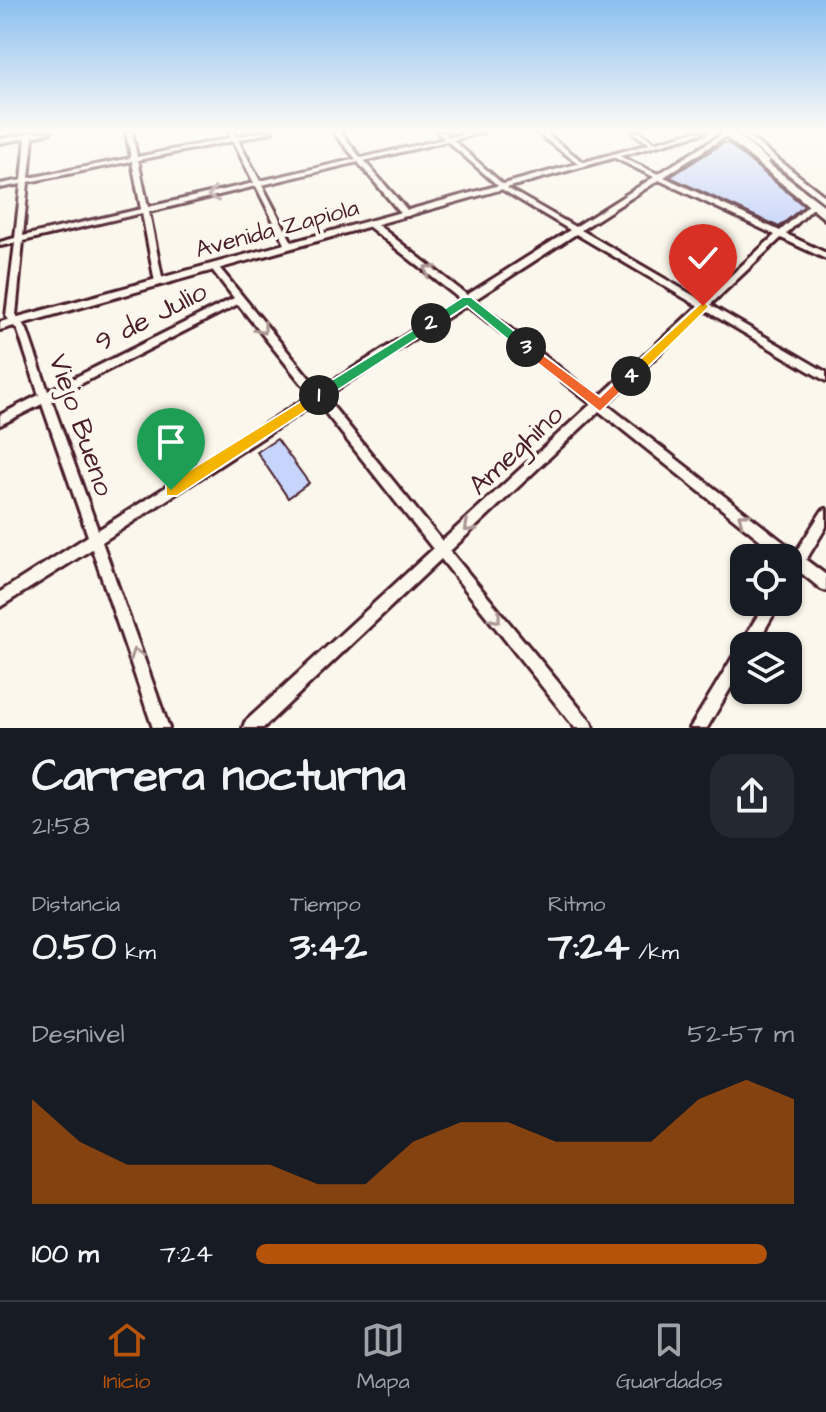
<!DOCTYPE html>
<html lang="es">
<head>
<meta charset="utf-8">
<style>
  body { margin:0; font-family:"Architects Daughter",sans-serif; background:#242831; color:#f1f3f6; height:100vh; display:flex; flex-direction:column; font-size:30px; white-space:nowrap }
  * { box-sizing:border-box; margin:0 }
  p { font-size:26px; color:#9ea1a6 }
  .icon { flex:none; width:44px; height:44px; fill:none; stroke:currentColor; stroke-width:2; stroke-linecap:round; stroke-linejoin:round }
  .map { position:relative; height:728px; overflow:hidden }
  .side { display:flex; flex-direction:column; background:#171b24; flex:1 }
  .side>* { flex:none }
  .fabs { position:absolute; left:730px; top:544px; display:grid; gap:16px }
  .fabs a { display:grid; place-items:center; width:72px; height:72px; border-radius:16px; background:#171b24; box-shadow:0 2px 6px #0004; font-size:40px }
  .pin { position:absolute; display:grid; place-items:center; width:68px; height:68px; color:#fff; margin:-82px -34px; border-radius:50% 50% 50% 0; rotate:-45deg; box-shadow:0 0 8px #0007 }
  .pin .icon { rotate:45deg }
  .km { position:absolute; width:40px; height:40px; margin:-20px; border-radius:50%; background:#222; color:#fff; font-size:22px; line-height:40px; text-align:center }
  .round { display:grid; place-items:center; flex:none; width:84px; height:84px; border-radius:24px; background:#242831 }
  .head { display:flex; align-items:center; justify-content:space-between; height:136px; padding:0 32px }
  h1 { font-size:44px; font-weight:700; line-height:60px }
  .figures { display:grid; grid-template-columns:repeat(3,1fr); gap:12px; height:136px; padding:8px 32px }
  .figures div { display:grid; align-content:center }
  .figures b { font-size:40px; font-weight:700 }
  .figures small { font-size:22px; font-weight:400 }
  .figures p { font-size:22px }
  .chart { height:224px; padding:16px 32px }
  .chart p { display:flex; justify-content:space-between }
  .chart svg { width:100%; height:144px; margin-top:8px; fill:#b45309; opacity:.7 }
  ul { padding:0 32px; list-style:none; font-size:26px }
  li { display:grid; grid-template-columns:128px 96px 1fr; align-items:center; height:60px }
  li i { height:20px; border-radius:10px; background:#b45309 }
  .dock { display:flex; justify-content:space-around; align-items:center; height:112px; border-top:2px solid #363941; background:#171b24; font-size:22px; color:#9ea1a6 }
  .dock a { display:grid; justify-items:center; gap:4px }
  .dock .on { color:#b45309 }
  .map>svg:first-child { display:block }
</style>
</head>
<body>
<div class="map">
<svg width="826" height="728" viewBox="0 0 826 728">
  <rect width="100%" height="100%" fill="#fbf7ec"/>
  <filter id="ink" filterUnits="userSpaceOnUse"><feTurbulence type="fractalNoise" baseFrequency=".0125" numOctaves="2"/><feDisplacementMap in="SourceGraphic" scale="16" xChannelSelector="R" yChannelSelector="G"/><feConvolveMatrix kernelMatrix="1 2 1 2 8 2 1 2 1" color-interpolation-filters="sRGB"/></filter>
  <g filter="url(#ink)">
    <!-- building -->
    <path fill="#c7d5fc" stroke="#4a1f2b" stroke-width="2" d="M723,143H728L804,206L779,227L670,177Z
      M183,437L196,464L170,479L157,451Z
      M277,439L309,483L288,498L257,452Z"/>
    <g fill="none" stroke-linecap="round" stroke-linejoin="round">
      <!-- minor casing -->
      <g stroke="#4a1f2b" stroke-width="6">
        <path id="minor" d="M27,132H51L33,137L29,178L131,158L126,132H132L137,157L231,138L228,132H234L236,137L258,132H272L238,140L260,181L356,159L333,132H340L361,158L444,139L437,132H444L450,137L470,132H483L453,140L507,188L575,227L654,177L613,157V155H617L658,174L724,133L726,134V136L664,177L780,231L811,203L759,162L758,161L760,159L726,132H733L768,160L769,161L767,163L826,207V213L815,206L786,234L826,253V259L781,238L710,305L826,372V381L705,310L606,404L796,552L822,511L826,509V527L806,560L826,575V591L821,589L800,572L793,583L788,585V558H783L599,411L450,551L591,722L593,728H575L441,559L263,728H243L245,722L433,549L317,402L102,542L169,728H153L92,549L0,607V592L88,536L42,404L0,425V415L39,395L18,331L6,316L15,243L0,246V242L15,238L21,184L0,188V184L22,180L26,138L0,143V139L27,134ZM233,141L254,183L148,207L138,160ZM447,141L503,190L570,230L467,295L374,222H368V226L461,300L319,390L217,265L214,264L210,267L234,298L48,391L27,330L16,315L23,241L142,213L155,282L159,285L163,282L149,212L256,186L286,246L290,248L294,246L262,185L358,162L403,216H409V212L364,161ZM132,161L141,209L23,236L28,182ZM659,180L775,235L703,301L581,230ZM576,234L698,306L598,398L474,300ZM238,304L311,395L98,530L51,399ZM467,305L591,404L442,541L325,397Z
          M536,132H544L587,165L582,166Z
          M632,132H640L658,145L653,146Z
          M766,602H781L755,646H744V665L707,728H690Z"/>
      </g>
      <!-- major casing -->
      <g stroke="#4a1f2b" stroke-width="6">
        <path id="major" d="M693,132H706L0,330V322Z
          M720,132H728L826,213V220Z
          M735,132H743L826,197V204Z"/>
      </g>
      <!-- minor -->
      <use href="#minor" fill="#fbf7ec" fill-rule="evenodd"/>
      <!-- major -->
      <use href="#major" fill="#fbf7ec" fill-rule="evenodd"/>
    </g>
    <!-- one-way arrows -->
    <defs><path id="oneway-chevron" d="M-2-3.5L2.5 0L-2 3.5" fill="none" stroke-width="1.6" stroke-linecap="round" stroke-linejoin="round" transform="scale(2)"/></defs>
    <g stroke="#ab9695">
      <use href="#oneway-chevron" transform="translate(213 195) rotate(167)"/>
      <use href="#oneway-chevron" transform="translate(429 270) rotate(-142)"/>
      <use href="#oneway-chevron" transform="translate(262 329) rotate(51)"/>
      <use href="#oneway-chevron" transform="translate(743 518) rotate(-142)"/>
      <use href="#oneway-chevron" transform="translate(469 527) rotate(137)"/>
      <use href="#oneway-chevron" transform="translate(496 618) rotate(51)"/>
      <use href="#oneway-chevron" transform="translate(136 654) rotate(-109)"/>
    </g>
  </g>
  <!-- sky -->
  <linearGradient id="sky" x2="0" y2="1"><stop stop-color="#8bbff0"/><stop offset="0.56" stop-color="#fdfbf6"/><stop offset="1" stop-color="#fdfbf6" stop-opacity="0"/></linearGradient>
  <rect width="826" height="234" fill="url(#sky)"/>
  <!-- split-1 -->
  <path fill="#f5b400" stroke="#fff" stroke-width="2" d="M319,390L324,391V399L177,496H166V485Z"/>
  <!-- split-2 -->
  <path fill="#22a559" stroke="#fff" stroke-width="2" d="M431,319L437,323L436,326L324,399H314V391Z"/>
  <!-- split-3 -->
  <path fill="#22a559" stroke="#fff" stroke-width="2" d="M463,297H471L531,344V351H522L467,306L436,326H427V320Z"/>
  <!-- split-4 -->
  <path fill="#f0652b" stroke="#fff" stroke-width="2" d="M526,342L600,397L626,372H635L637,376L600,412L522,351L520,347Z"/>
  <!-- split-5 -->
  <path fill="#f5b400" stroke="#fff" stroke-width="2" d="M703,301L709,306L707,309L635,380H626V372Z"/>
  <g text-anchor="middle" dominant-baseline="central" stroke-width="7" stroke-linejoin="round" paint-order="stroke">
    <!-- far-street labels -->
    <g font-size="24" fill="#4a1f2b" stroke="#fbf7ec">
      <text transform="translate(277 229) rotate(-15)">Avenida Zapiola</text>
    </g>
    <!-- street labels -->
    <g font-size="28" fill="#4a1f2b" stroke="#fbf7ec">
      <text transform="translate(151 317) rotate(-27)">9 de Julio</text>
      <text transform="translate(81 425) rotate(71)">Viejo Bueno</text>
      <text transform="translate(516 450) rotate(-43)">Ameghino</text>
    </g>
  </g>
</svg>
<div class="fabs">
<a><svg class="icon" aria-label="locate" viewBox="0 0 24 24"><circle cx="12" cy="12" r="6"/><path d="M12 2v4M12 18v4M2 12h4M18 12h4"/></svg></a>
<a><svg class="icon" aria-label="layers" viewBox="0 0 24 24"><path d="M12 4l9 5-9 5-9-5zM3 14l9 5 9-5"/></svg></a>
</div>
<div class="pin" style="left:171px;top:490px;background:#1e9e55"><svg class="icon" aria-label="arrive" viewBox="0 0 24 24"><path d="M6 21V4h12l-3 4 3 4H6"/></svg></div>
<div class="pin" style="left:703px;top:306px;background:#d93025"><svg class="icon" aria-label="check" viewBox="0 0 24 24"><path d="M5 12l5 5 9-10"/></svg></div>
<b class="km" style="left:319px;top:395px">1</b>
<b class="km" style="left:431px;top:323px">2</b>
<b class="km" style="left:526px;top:347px">3</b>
<b class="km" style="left:631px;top:376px">4</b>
</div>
<section class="side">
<div class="head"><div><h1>Carrera nocturna</h1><p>21:58</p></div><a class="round"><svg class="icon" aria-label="share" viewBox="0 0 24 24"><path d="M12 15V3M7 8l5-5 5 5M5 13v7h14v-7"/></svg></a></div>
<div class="figures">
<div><p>Distancia</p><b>0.50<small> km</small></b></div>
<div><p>Tiempo</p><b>3:42</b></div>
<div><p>Ritmo</p><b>7:24<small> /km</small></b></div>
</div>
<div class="chart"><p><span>Desnivel</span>52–57 m</p>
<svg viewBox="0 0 160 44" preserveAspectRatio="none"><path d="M0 44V12L10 25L20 32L30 32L40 32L50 32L60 38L70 38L80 25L90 19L100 19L110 25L120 25L130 25L140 12L150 6L160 12V44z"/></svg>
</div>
<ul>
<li><b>100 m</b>7:24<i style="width:95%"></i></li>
</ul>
</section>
<nav class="dock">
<a class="on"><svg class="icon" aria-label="home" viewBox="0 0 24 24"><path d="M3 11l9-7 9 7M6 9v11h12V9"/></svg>Inicio</a>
<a><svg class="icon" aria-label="map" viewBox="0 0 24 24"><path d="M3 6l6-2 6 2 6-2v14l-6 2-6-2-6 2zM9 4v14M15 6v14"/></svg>Mapa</a>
<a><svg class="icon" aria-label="saved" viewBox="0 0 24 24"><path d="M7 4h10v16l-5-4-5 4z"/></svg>Guardados</a>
</nav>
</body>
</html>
